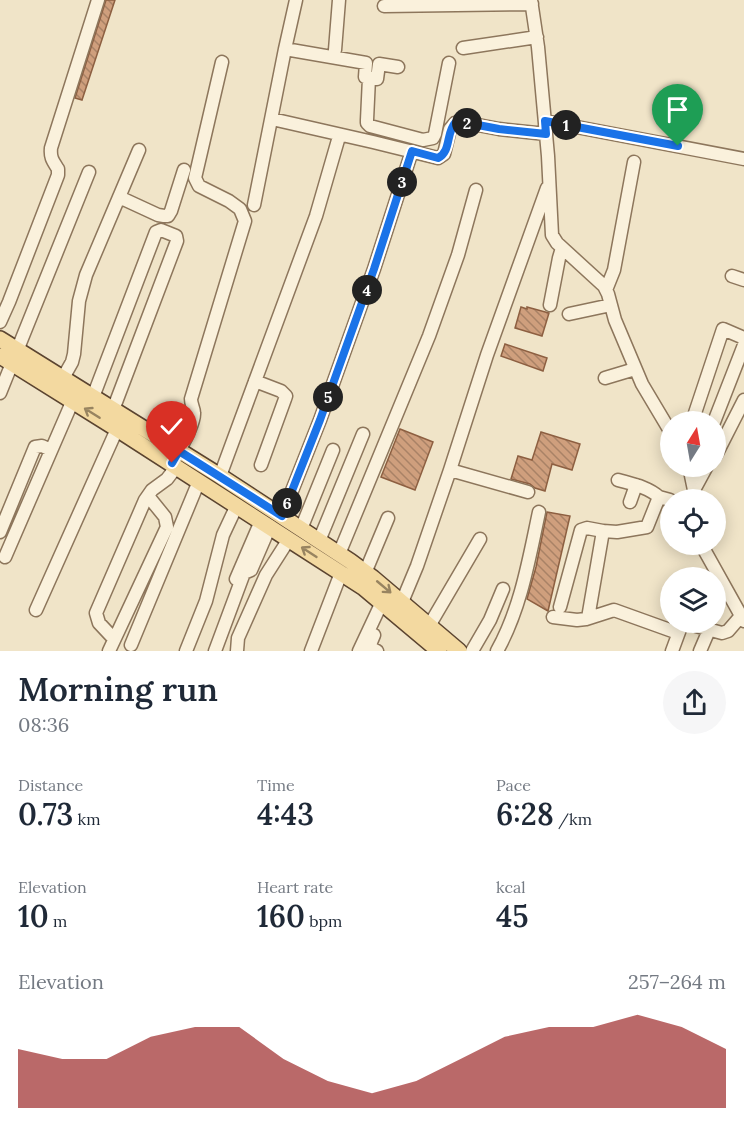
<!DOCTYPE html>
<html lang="en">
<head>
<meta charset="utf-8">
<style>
  body { margin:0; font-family:Lora,serif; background:#f6f6f7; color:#1f2937; height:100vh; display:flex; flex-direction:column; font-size:22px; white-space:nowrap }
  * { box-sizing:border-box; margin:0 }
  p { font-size:20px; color:#747a83 }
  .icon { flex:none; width:33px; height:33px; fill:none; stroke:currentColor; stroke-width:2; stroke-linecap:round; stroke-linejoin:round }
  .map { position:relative; height:651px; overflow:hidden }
  .drawer { display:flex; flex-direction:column; background:#fff; flex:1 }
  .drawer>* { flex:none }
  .needle { width:39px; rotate:11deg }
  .fabs { position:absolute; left:660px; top:411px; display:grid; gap:12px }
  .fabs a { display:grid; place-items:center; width:66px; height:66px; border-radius:50%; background:#fff; box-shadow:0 3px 15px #0003; font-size:30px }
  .pin { position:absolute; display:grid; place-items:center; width:51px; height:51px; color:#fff; margin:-62px -26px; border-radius:50% 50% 50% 0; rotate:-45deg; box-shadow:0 0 6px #0007 }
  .pin .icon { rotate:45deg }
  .km { position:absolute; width:30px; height:30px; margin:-15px; border-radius:50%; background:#222; color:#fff; font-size:16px; line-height:30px; text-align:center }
  .round { display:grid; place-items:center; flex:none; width:63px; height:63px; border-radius:32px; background:#f6f6f7 }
  .headline { display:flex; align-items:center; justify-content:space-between; height:102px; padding:0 18px }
  h1 { font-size:33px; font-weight:600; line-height:45px }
  .stats { display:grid; grid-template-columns:repeat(3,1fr); gap:9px; height:102px; padding:6px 18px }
  .stats div { display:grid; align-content:center }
  .stats b { font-size:30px; font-weight:600 }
  .stats small { font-size:16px; font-weight:400 }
  .stats p { font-size:16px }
  .chart { height:168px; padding:12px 18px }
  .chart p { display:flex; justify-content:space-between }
  .chart svg { width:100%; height:108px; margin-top:6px; fill:#9e2a2b; opacity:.7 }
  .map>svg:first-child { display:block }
</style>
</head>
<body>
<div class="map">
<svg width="744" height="651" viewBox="0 0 744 651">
  <defs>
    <pattern id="building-back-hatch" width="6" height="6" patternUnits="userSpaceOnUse" patternTransform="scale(1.5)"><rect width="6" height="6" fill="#cf9f7d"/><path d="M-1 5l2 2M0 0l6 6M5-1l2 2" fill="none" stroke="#a98266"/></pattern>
  </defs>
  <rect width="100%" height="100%" fill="#f0e4c8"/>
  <!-- building -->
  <path fill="url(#building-back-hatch)" stroke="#8d5f41" stroke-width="1.5" d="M106,0H115L82,100L75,98Z
    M521,307L527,309V307L549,313L542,336L515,328Z
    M505,344L547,358L543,371L501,356Z
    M400,429L433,442L415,490L381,477Z
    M541,432L580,444L572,470L552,464L545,491L535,488L530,484L511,479L518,456L532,460Z
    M547,512L570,516L548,611L527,599L536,567Z"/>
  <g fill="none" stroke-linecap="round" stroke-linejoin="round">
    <!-- minor casing -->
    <g stroke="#8d765c" stroke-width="15">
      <path id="minor" d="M531,0L538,47L548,156L552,235L557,243L604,286L608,294L615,320L642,384L670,431
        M384,6L532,4
        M463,48L537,37
        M285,49L296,0
        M335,50L339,0
        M369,78L367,120V123L370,126L423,140L433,138L435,134L449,63
        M272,119L373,142L438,158L444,154L450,129L455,123L462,122L499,129L546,134
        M545,121L744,159
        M119,197L158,215L164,216H168L171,211L184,170
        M254,205L285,49L366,63L365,77L377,79L379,64L398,67
        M732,276L744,280
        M606,290L614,270L634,162
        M550,305L559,258L562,248
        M569,314L611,305
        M0,322L9,302L58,175V169C53,161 50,158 51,148L98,0
        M63,378L72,362L74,354L79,301L86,275L139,150
        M605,378L635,369
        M255,381L281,391L286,396L285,399L261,465
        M0,393L89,172
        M93,397L156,232L161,230L176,236L177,241L113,410
        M692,422L723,329L744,338
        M714,422L744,345
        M716,455L744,400
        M172,463C178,453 195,425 194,413C194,408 191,405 191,399L245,221L240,209L229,201L199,186L195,178L222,62
        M689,466L694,490
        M450,470L528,492
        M220,476L316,216L338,140
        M618,480C632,484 648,487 659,497
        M691,500L694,490L707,466
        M630,502L636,485
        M282,516L320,420L374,269L412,151
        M301,529L333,450
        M0,532L35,447L42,446L51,450
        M319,541L363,434
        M701,544L744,621
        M339,554L429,336L458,255L476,190
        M5,557L73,400
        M365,573L388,518
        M236,579L261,521
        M560,607L581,530L587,528L603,531
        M397,609L402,602L417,566L450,470L487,355L547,188
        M36,610L117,429
        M553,617L577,620L586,619L614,610L678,633
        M588,618L603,531L617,532L647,527L659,497L670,500
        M429,626L480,539
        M374,635L369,647L377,651
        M114,639L99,623L96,613L145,500L152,490L167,479L177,466
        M131,645L199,481
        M109,651L167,527L165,517L148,496
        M186,651L206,601L223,535L237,505
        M215,651L244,573L251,570L270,526
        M237,651L238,638L266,575L289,539
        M311,651L341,573
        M359,651L382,602
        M472,651L490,620L503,589
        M497,651C521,608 529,559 539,512
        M672,651L682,624L685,623L722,633L728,631L741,616
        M700,651L709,630"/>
    </g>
    <!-- major casing -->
    <g stroke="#5b4430" stroke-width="18">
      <path id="major" d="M0,339L220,476L350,561L373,578L459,651
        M0,356L117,429L364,588L439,651"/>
    </g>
    <!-- minor -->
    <use href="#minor" stroke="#faf1dc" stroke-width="12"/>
    <!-- major -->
    <use href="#major" stroke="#f3d9a0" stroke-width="15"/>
  </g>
  <!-- one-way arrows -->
  <defs><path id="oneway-shaft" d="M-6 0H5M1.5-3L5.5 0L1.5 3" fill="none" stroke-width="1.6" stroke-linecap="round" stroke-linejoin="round" transform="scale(1.5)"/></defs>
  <g stroke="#988460">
    <use href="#oneway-shaft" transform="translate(92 413) rotate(-148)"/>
    <use href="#oneway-shaft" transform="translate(309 552) rotate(-147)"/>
    <use href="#oneway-shaft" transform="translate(384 587) rotate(40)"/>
  </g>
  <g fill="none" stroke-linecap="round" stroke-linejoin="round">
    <!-- route casing -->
    <g stroke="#fff" stroke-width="12">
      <path id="route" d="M172,463L179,451L282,516L320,420L374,269L412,151L438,158C451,152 446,133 455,123L462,122L499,129L546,134L545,121L678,146"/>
    </g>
    <!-- route -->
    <use href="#route" stroke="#1a73e8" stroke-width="8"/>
  </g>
</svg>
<div class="fabs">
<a><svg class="needle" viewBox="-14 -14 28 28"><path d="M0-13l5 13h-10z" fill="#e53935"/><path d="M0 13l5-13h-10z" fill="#747a83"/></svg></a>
<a><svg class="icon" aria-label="locate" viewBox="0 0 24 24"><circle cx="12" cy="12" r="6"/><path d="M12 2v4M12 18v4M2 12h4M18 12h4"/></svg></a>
<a><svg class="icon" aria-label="layers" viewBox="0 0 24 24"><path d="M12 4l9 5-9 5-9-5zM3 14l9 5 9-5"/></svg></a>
</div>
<div class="pin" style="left:678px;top:146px;background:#1e9e55"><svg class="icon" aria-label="arrive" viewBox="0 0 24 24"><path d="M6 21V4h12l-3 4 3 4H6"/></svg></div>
<div class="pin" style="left:172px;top:463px;background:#d93025"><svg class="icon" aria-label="check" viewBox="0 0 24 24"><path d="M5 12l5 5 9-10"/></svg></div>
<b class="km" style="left:566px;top:125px">1</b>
<b class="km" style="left:467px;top:123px">2</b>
<b class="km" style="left:402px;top:182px">3</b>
<b class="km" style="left:367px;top:290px">4</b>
<b class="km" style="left:328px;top:397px">5</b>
<b class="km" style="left:287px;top:503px">6</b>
</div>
<section class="drawer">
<div class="headline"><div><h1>Morning run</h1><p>08:36</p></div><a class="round"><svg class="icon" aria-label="share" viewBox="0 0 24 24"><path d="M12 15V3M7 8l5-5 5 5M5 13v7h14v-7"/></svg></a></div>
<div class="stats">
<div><p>Distance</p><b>0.73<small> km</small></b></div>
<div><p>Time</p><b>4:43</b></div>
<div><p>Pace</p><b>6:28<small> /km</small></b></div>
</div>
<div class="stats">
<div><p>Elevation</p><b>10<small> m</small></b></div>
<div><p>Heart rate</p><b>160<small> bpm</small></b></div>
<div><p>kcal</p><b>45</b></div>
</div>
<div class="chart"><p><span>Elevation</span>257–264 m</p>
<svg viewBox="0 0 160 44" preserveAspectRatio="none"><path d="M0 44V20L10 24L20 24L30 15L40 11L50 11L60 24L70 33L80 38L90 33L100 24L110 15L120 11L130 11L140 6L150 11L160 20V44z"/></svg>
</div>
</section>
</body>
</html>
